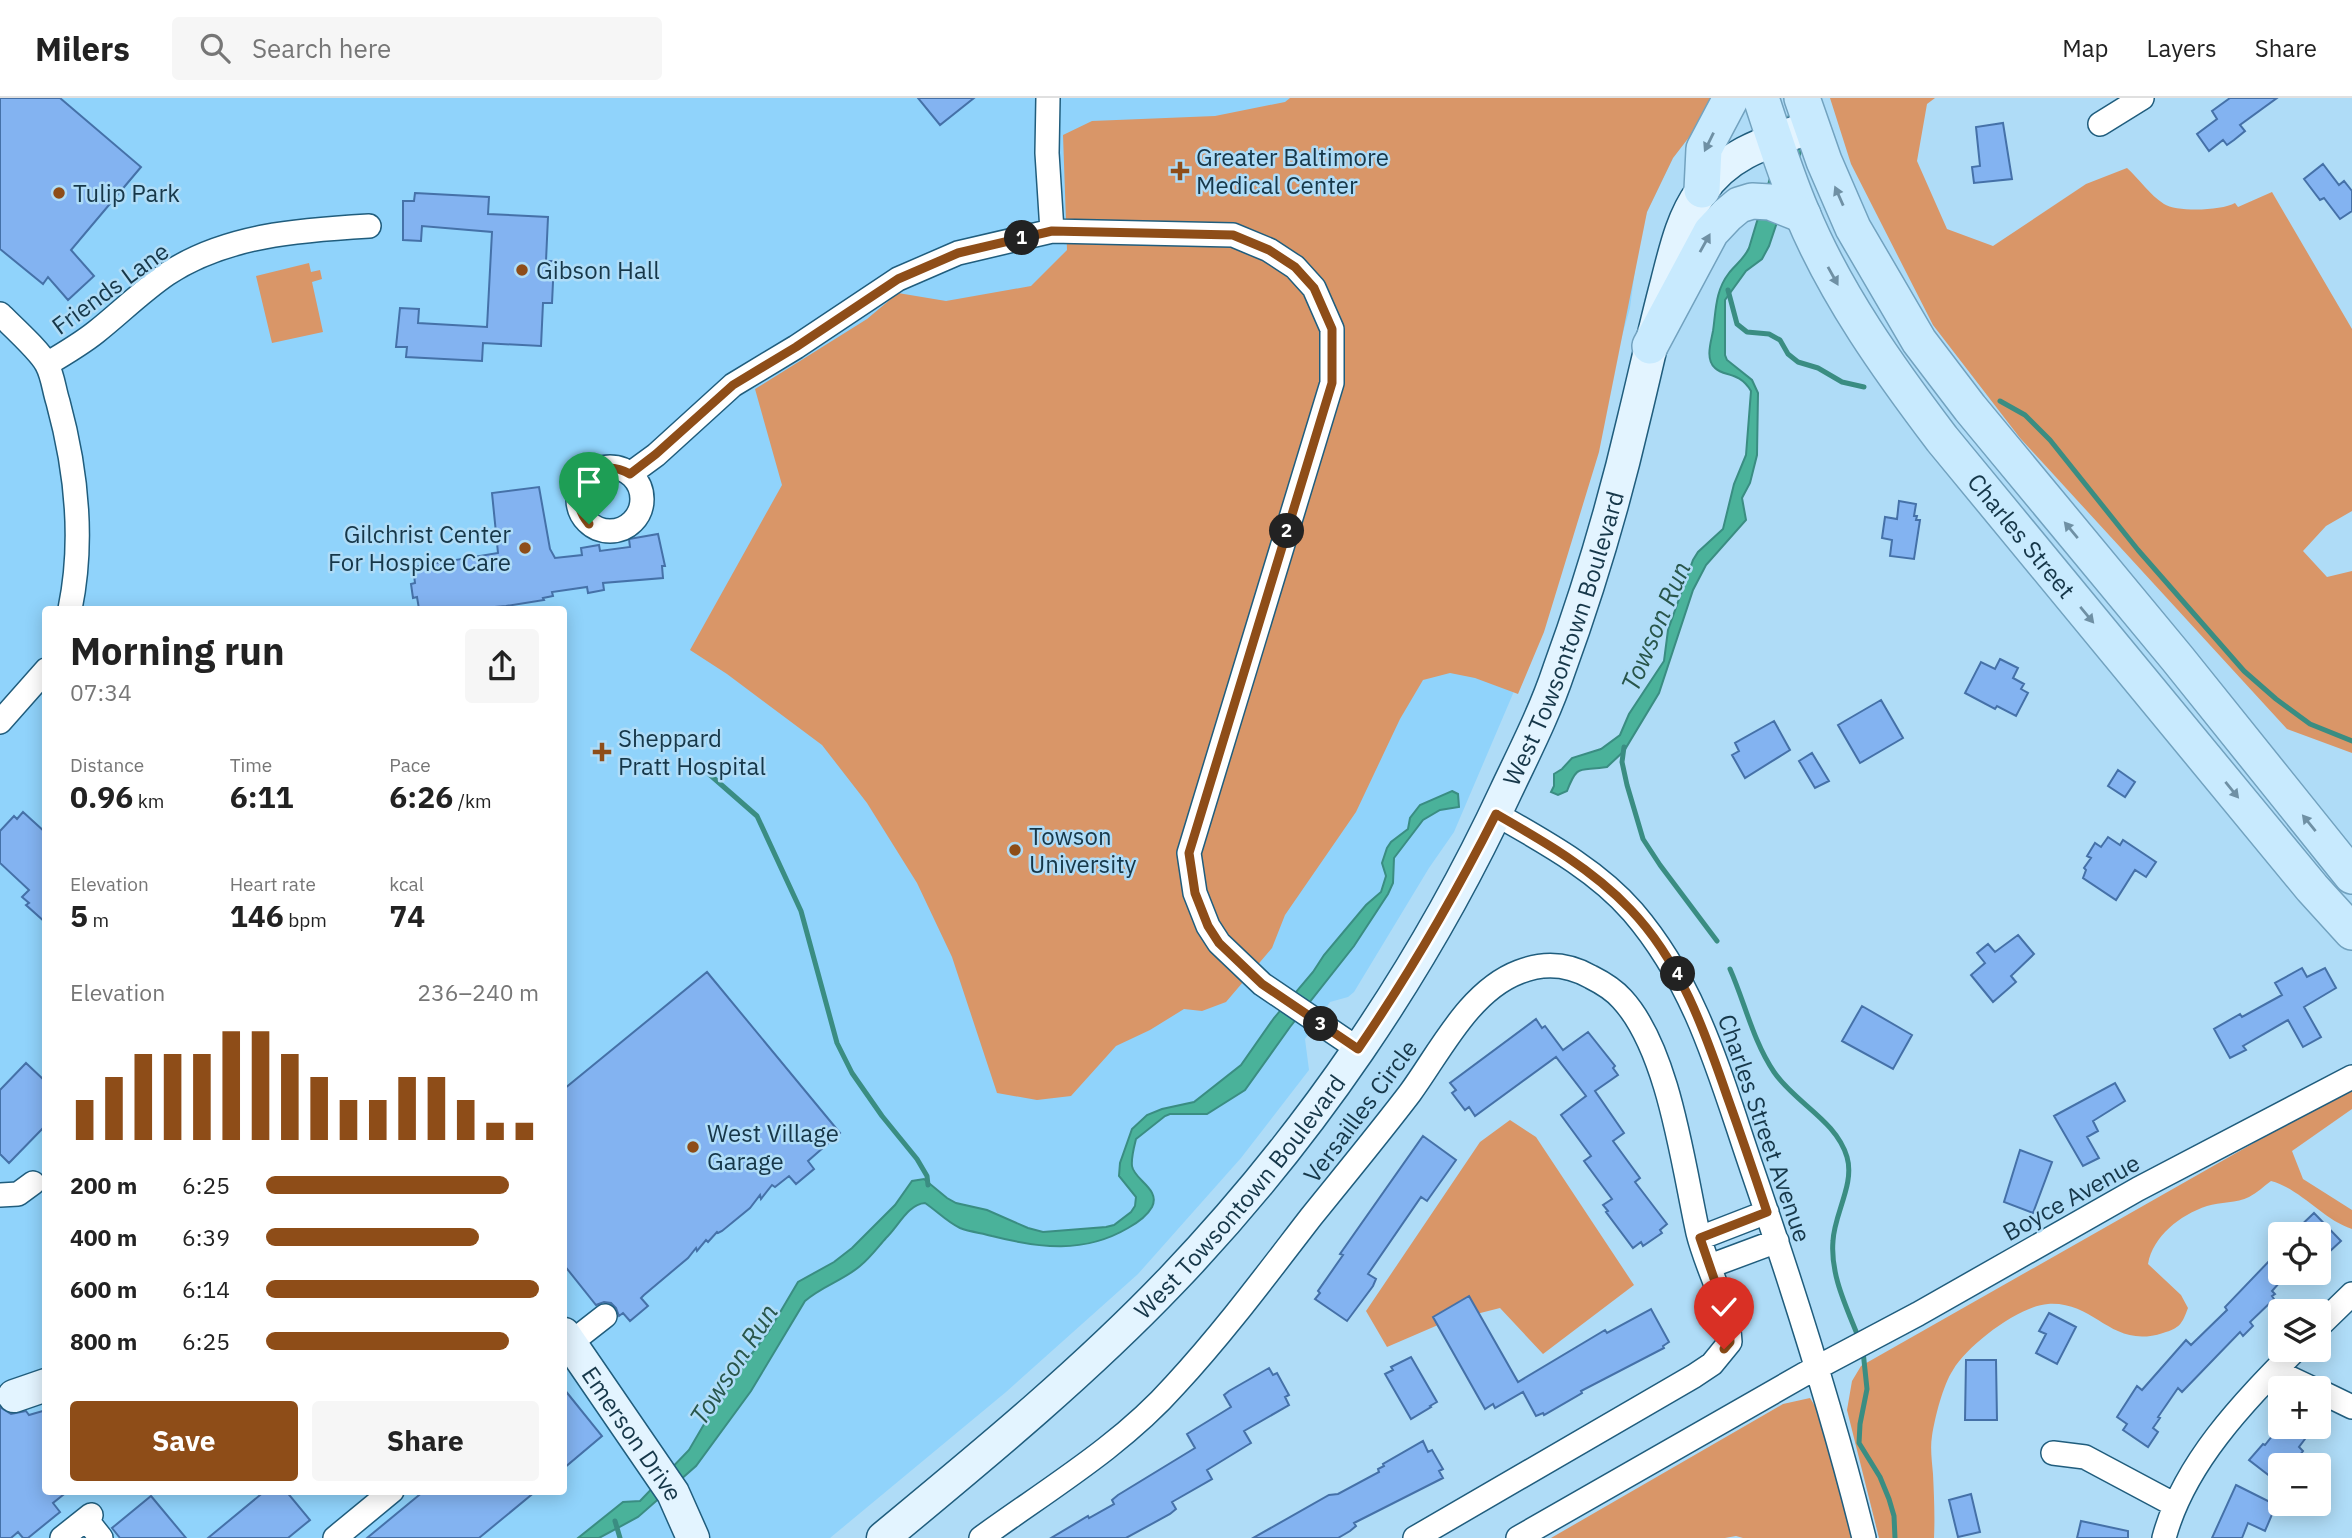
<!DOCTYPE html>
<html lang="en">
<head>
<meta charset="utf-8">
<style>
  body { margin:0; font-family:"IBM Plex Sans",sans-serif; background:#f6f6f6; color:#222; height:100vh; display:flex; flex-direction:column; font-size:26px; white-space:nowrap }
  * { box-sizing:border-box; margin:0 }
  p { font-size:23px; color:#767676 }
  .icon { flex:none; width:38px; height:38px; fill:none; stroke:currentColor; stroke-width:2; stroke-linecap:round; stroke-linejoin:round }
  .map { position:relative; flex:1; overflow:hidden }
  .drawer { position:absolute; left:42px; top:508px; width:525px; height:889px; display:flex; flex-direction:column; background:#fff; border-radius:7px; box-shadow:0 4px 18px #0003 }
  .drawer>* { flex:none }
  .tools { position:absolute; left:2268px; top:1124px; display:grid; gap:14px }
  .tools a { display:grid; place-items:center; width:63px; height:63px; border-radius:7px; background:#fff; box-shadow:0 4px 18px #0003; font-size:35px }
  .pin { position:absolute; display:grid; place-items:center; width:60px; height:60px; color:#fff; margin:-72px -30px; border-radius:50% 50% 50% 0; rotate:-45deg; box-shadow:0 0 7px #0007 }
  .pin .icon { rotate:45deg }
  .km { position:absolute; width:35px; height:35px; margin:-18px; border-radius:50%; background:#222; color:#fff; font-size:19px; line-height:35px; text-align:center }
  .round { display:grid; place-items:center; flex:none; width:74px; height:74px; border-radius:7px; background:#f6f6f6 }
  .headline { display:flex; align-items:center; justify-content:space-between; height:119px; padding:0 28px }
  h1 { font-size:38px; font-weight:700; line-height:52px }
  .figures { display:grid; grid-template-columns:repeat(3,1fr); gap:10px; height:119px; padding:7px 28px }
  .figures div { display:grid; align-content:center }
  .figures b { font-size:30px; font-weight:700 }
  .figures small { font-size:19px; font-weight:400 }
  .figures p { font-size:19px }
  .chart { height:196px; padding:14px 28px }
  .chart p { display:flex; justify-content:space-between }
  .chart svg { width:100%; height:126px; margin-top:7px; stroke:#8e4d18; stroke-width:6 }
  .cta { display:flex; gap:14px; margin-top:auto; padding:14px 28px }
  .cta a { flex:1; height:80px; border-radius:7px; background:#8e4d18; color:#fff; font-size:28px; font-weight:700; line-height:80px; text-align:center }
  .cta a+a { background:#f6f6f6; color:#222 }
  ul { padding:0 28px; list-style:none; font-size:23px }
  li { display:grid; grid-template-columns:112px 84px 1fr; align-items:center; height:52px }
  li i { height:18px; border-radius:9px; background:#8e4d18 }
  header { display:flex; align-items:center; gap:42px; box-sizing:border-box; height:98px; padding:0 35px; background:#fff; border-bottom:2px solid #e0e0e0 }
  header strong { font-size:33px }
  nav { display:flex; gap:38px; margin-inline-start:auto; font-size:24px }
  .search { width:490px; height:63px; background:#f6f6f6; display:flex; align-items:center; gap:18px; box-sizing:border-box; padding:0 24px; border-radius:7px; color:#767676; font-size:26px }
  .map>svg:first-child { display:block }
</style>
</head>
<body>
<header>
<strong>Milers</strong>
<div class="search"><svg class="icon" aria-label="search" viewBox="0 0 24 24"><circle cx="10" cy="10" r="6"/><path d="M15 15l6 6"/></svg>Search here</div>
<nav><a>Map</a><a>Layers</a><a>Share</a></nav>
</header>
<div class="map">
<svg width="2352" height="1440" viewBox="0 0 2352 1440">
  <rect width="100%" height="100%" fill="#afdcf7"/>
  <!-- built -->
  <path fill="#90d3fb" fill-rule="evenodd" d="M0,0H1712L1700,25L1673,60L1647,114L1639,141L1630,210L1539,528L1512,598L1454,734L1429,770L1354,894L1348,899L1330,904L1305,941L1309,972L1241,1060L1138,1176L1006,1294L830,1440H0ZM46,511H564V1393H46Z"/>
  <!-- green -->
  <path fill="#d99668" d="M1290,0H1712L1700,25L1673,60L1647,114L1599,354L1544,534L1518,596L1475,580L1450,575L1423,582L1400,621L1356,714L1285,817L1272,850L1226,904L1202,913L1184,911L1150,932L1116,948L1071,998L1037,1002L997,995L952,859L917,785L867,705L822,647L727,576L690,552L782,387L755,291L867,221L898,195L946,203L1031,188L1067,152L1063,37L1092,23L1215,18L1285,4Z
    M1830,0H1935L1927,6L1917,63L1947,131L1993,148L2086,86L2127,70C2139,81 2150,97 2164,106C2176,114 2221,113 2235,105L2238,109L2272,94L2352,231V413L2326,428L2303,453L2327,479L2352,473V655L2287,631L2020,340L1933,227L1851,66Z
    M309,165L311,174L320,172L322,181L312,184L323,234L272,245L256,178Z
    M2352,992V1011L2292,1053L2303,1081L2352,1112V1131C2322,1121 2301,1091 2271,1083C2264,1088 2257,1095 2249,1099C2237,1105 2220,1104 2207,1108C2180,1117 2153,1138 2148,1166L2181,1197L2188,1210C2182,1226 2180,1230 2163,1235C2111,1252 2096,1203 2048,1206C2019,1208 1968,1247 1953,1272C1943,1287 1935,1319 1932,1338C1930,1350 1932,1364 1933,1376C1934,1397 1935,1418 1934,1440H1879L1847,1312L1852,1283L1861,1268L2310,1013Z
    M1510,1022L1536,1039L1634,1187L1543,1256L1500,1210L1445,1224L1387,1249L1366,1213L1480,1044Z
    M1810,1300L1823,1321L1852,1440H1743L1736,1438L1725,1440H1551L1783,1306Z"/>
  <!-- water -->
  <path fill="#4ab29a" stroke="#3a8d82" stroke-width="2" d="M1794,0H1819L1769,148L1762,161L1746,173L1725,202V257L1727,262L1752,282L1758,295L1757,357L1750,385L1742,400L1746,422L1706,467L1693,492L1659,595L1624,653L1607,669C1580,674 1578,664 1567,693L1558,697L1551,694L1554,688V676L1562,671L1572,660L1601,651L1620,637L1629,616L1664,563L1668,532L1693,462L1698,454L1723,431L1734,386L1746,357L1751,293C1739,273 1724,279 1715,270C1705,261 1711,244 1713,233C1716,213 1715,193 1729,175C1736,166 1744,161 1749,150Z
    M1452,693L1458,696L1459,709L1440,712L1423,722L1394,760L1393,785L1388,796L1354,848L1290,929L1245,992L1207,1016H1170L1165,1018L1136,1041C1134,1049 1131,1060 1132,1068C1134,1082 1161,1091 1152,1109C1147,1118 1137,1125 1128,1130C1084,1156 1039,1150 992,1138C982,1135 970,1134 960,1130C947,1124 937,1113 925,1105C908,1106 898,1129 886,1140C878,1149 870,1160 860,1168C844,1182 822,1188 805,1203L751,1293L696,1368L638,1419L599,1440H578L623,1404L640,1403L689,1352L724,1292L769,1233L798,1184L834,1164L852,1150L895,1107L912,1083L924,1081L947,1100L956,1105L987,1112L1028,1130L1043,1134L1106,1129L1114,1127L1131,1114L1135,1108L1136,1099L1119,1078L1120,1065L1132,1031L1147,1017L1162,1011L1194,1004L1241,967L1274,920L1313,874L1324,857L1366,807L1381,794L1386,778L1382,765L1387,750L1391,744L1408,731L1410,720L1420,707Z"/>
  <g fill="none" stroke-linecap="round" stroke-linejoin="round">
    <!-- stream -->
    <path stroke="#3a8d82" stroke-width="5" d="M1728,192L1737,226L1747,234L1769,236L1780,242L1788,256L1798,264L1818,270L1842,284L1864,289
      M2000,303L2025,317L2050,342L2138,452L2244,573L2276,601L2310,626L2352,643
      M1624,649L1622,664L1627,687L1643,741L1660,767L1717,843
      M709,676L757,718L801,813L837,945L852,975L882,1018L917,1061L927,1078L928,1087
      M1730,871C1745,905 1753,943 1774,974C1795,1005 1836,1022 1847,1059C1855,1086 1834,1116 1833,1143C1830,1177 1847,1210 1859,1241
      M1863,1253L1867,1291L1860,1326L1859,1345L1880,1379L1889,1401L1894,1418L1895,1440
      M615,1423L620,1440"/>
  </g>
  <!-- building -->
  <path fill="#83b3f1" stroke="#4571a8" stroke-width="2" d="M0,0H60L141,69L71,152L94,178L68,202L48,179L43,186L0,151Z
    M918,0H974L940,27Z
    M2230,0H2277L2240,27L2245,33L2234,42L2227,47L2223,42L2209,53L2197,36L2217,21L2212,13Z
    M2003,25L2012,81L1974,85L1972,69L1980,68L1976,29Z
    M2323,66L2339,87L2344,83L2352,93V113L2340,121L2324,100L2320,102L2304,81Z
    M415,95L489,99L488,116L548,119L546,163H554L552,205H543L541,248L483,245L482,263L406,259L407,249H396L400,210L419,211L418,225L487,229L492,134L422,128L421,143L403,142V103H414Z
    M539,389L550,451L555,460L582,457L581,450L599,447L600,453L630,449L629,441L658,436L665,468H662L663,480L603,485L604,492L588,495L587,489L552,494L553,498L543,500L544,502L506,508L472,511H419L417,499L413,500L411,486L415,485L413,469L498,455L492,395Z
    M1899,403L1916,406L1914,418H1917L1916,422H1920L1914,461L1890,458L1892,442L1882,440L1885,419L1897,421Z
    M2000,561L2018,570L2013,580L2024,586L2021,591L2028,595L2016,618L1997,608L1995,611L1965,595L1981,564L1995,571Z
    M1881,602L1903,640L1860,665L1838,627Z
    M1774,623L1790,652L1745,680L1732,657L1739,653L1735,645Z
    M1812,655L1829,683L1815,690L1799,663Z
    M2118,672L2135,684L2125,699L2108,688Z
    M23,714L46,735V825L26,807L29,805L22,799L29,792L0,765V733L14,718L17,721Z
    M2108,739L2120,747L2123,742L2156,764L2146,779L2135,772L2116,802L2083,780L2086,772L2084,770L2091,760L2087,758L2095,745L2101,749Z
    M2018,837L2034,856L2011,878L2016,884L1993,904L1971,877L1985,865L1977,855L1988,846L1995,854Z
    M2302,870L2307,879L2325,870L2336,890L2304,909L2321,939L2303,949L2288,922L2243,948L2246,952L2230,960L2214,931L2240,916L2242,919L2282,897L2275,885Z
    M707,874L840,1035L808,1063L814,1071L796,1086L789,1078L775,1089L772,1087L761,1101L760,1097L750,1110L722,1133L718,1135L717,1134L708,1144L706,1142L697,1153L696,1150L688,1160L644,1197L641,1200L648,1208L630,1223L623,1215L619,1218L616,1210L611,1205L604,1204L596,1207L564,1167V991Z
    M1862,908L1912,937L1893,971L1842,943Z
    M1536,921L1542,930L1545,928L1563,952L1588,934L1615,968L1613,970L1618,977L1595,993L1624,1035L1613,1043L1640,1080L1635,1084L1667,1126L1660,1132L1662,1135L1643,1148L1641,1144L1633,1150L1606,1114L1608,1113L1603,1107L1612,1101L1584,1063L1591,1058L1561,1017L1586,998L1556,959L1475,1018L1469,1009L1465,1012L1452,995L1456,992L1450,985Z
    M26,965L46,984V1027L9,1065L0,1056V992Z
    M2115,985L2125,1003L2093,1023L2098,1033L2087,1039L2099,1060L2083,1068L2054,1018Z
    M1423,1038L1456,1062L1427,1103L1421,1099L1368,1176L1376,1181L1373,1188L1347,1223L1315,1201L1320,1195L1318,1193L1343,1157L1340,1156Z
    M2020,1052L2052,1064L2033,1115L2004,1104Z
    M2314,1115L2341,1143L2329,1154L2326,1151L2319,1158V1136H2292Z
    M2273,1159L2280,1167V1174L2288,1175L2272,1193L2275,1196L2272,1198L2274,1201L2250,1224L2253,1228L2243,1238L2240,1234L2182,1294L2178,1290L2158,1319L2160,1320L2153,1330L2158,1334L2148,1349L2123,1332L2127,1326L2117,1319L2137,1288L2142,1292L2186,1242L2191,1247L2227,1212L2225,1209Z
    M1469,1198L1518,1284L1605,1232L1607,1235L1651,1211L1669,1244L1663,1248L1664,1250L1581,1293L1582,1295L1544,1317L1543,1315L1536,1318L1523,1294L1495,1310L1493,1306L1485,1311L1433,1219Z
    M2049,1215L2076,1229L2057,1266L2036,1255L2046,1236L2039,1233Z
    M1411,1259L1437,1304L1430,1308L1431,1309L1411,1321L1385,1276L1393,1272L1391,1269Z
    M1966,1262H1996L1997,1322H1965Z
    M1269,1270L1273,1277L1277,1275L1289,1297L1285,1299L1289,1307L1244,1333L1251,1345L1207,1372L1212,1381L1172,1404L1176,1411L1170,1416L1126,1440H1051L1088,1418L1089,1420L1114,1406L1112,1402L1118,1397L1195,1350L1187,1336L1231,1309L1224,1297L1229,1293Z
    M564,1291L602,1338L564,1370Z
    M0,1309L11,1316L26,1313L29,1317L46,1312V1393H68L53,1405L60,1414L28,1440H23L18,1434L11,1440H0Z
    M2280,1328H2297L2308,1337L2299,1349L2303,1353L2292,1367H2280V1386L2249,1362L2263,1346L2265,1347Z
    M1423,1343L1428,1354L1432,1352L1443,1371L1439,1373L1443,1380L1354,1425L1356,1428L1350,1433L1338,1440H1253L1329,1397L1338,1396L1379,1374L1378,1371L1384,1368L1383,1366Z
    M2236,1387L2276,1407L2265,1433L2248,1425L2242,1440H2212Z
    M265,1393H286L310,1422L288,1440H208Z
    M424,1393H536L479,1440H367Z
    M1971,1396L1980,1434L1958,1439L1949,1402Z
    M151,1398L186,1440H120L112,1430Z
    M2081,1423L2128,1433V1440H2077Z"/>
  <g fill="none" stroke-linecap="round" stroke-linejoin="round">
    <!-- street casing -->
    <g stroke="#205d7d" stroke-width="26">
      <path id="street" d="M1048,0L1047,55L1052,133
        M2100,26L2142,0
        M0,216C12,228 41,254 47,267C53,278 54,292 58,304C76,370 84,443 70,511
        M47,266C64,256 81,246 96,234C120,215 142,193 167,176C226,137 300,132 369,128
        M578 401a32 32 0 1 1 64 0a32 32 0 1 1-64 0Z
        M630,376L656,357L733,287L796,249L898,181L958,155L1052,133L1233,137L1269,152L1295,169L1314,190L1332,231V285L1189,755L1195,795L1208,828L1219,845L1262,886L1358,951
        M0,624L46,572
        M1496,716C1543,743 1597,772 1633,814C1698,890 1720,978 1752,1071C1794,1193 1833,1315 1864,1440
        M0,1097L18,1096L33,1085
        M1700,1140L1767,1114
        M1710,1168L1777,1143
        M2319,1228L2352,1196
        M564,1250L605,1218
        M2275,1273L2311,1290
        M2319,1293L2352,1309
        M2053,1355L2085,1359L2175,1407
        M86,1421L101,1440
        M62,1440L91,1417
        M335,1440L392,1393
        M981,1440C1047,1392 1121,1348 1175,1287C1224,1234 1267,1176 1311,1119C1344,1078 1378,1037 1410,995C1440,954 1469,893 1519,874C1544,864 1568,866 1591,879C1603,885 1614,892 1622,901C1669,952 1683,1067 1698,1135C1707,1172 1728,1205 1730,1244L1712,1266L1694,1278L1415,1440
        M1518,1440L1803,1277L1918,1216L2138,1091L2352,979
        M2164,1440C2184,1365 2243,1305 2296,1251"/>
    </g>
    <!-- secondary casing -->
    <g stroke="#205d7d" stroke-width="35">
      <g id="secondary">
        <path id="s1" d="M564,1236L673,1395L693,1440"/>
        <path d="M14,1298L46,1287"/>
        <path id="s2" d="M883,1440C982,1358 1082,1276 1171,1183C1308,1040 1423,872 1506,693C1525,653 1545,614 1559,572C1589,490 1614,406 1634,320C1645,275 1655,229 1667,184C1675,153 1682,120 1701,94C1728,54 1768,44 1812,29"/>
      </g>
    </g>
    <!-- primary casing -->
    <g stroke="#72a2bf" stroke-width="38">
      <g id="primary">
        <path id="s3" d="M1761,0C1774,39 1786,78 1802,115C1836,197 1889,271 1942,341L2312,790L2352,834"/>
        <path d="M1802,0L1824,63L1853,130L1919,243L1970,310L2177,560L2352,778"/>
        <path d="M1702,92L1704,51L1731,0"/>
        <path d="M1650,248L1711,134L1727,117L1739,107L1752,103L1770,104L1803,117"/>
      </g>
    </g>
    <!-- street -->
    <use href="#street" stroke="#fff" stroke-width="23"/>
    <!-- secondary -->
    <use href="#secondary" stroke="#e3f4ff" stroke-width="32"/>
    <!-- primary -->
    <use href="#primary" stroke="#c8eafe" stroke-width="35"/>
  </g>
  <!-- one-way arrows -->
  <defs><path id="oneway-solid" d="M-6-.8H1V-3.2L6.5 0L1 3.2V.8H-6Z" transform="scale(1.75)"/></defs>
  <g fill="#6f90a4">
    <use href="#oneway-solid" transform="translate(1709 44) rotate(116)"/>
    <use href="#oneway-solid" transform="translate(1839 98) rotate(-114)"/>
    <use href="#oneway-solid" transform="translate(1705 145) rotate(-61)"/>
    <use href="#oneway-solid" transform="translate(1833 178) rotate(61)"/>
    <use href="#oneway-solid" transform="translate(2071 432) rotate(-130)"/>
    <use href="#oneway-solid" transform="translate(2087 517) rotate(50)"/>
    <use href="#oneway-solid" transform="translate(2232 692) rotate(51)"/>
    <use href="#oneway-solid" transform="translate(2309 725) rotate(-129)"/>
  </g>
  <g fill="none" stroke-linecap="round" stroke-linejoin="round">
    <!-- route casing -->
    <g stroke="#fff" stroke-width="14">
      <path id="route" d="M589,426C561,393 593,355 630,376L656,356L733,287L796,249L898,181L958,155L1052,133L1233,137L1269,152L1295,169L1314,190L1332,231V285L1189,755L1195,795L1208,828L1219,845L1262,886L1358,951C1410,875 1455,797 1496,716C1543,743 1592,771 1630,811C1680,863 1704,931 1727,998C1741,1037 1754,1075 1767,1114L1700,1140L1729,1224L1730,1244L1724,1251"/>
    </g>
    <!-- route -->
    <use href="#route" stroke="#8e4d18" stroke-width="9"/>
  </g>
  <!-- markers -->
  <g fill="#8e4d18" stroke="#afdcf7" stroke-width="2.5">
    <path d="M1176.5 62.5h7v7h7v7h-7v7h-7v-7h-7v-7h7z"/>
    <circle cx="59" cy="95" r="7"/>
    <circle cx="522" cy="172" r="7"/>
    <circle cx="525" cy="450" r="7"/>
    <path d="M598.5 643.5h7v7h7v7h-7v7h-7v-7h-7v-7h7z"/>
    <circle cx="1015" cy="752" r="7"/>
    <circle cx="693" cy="1049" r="7"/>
  </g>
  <g text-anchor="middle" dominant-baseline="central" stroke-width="5" stroke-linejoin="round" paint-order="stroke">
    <!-- poi labels -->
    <g font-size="24" fill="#163749" stroke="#afdcf7" text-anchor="start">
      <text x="1196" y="59">Greater Baltimore<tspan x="1196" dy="28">Medical Center</tspan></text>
      <text x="73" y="95">Tulip Park</text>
      <text x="536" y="172">Gibson Hall</text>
      <text x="511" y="436" text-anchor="end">Gilchrist Center<tspan x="511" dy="28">For Hospice Care</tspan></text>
      <text x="618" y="640">Sheppard<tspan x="618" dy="28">Pratt Hospital</tspan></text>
      <text x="1029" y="738">Towson<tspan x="1029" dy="28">University</tspan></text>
      <text x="707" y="1035">West Village<tspan x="707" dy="28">Garage</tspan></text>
    </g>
    <!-- street labels -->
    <g font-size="24" fill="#163749" stroke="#afdcf7">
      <text transform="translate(110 190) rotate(-36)">Friends Lane</text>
      <text stroke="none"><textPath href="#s3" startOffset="514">Charles Street</textPath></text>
      <text stroke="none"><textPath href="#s2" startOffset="1146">West Towsontown Boulevard</textPath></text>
      <text transform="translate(1360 1013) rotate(-53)">Versailles Circle</text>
      <text transform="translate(1765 1030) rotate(71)">Charles Street Avenue</text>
      <text stroke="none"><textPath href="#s2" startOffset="495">West Towsontown Boulevard</textPath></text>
      <text transform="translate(2071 1099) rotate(-29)">Boyce Avenue</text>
      <text stroke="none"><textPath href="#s1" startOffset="121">Emerson Drive</textPath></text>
    </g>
    <!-- water labels -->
    <g font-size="26" font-style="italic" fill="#29564b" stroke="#afdcf7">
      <text transform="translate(1655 528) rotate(-67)">Towson Run</text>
      <text transform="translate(733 1266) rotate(-57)">Towson Run</text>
    </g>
  </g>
</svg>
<div class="tools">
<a><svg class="icon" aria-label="locate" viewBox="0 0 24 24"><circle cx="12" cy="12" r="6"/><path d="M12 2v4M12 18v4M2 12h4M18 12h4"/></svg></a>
<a><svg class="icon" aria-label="layers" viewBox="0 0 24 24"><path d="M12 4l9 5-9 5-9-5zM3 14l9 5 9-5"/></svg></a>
<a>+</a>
<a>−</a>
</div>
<div class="pin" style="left:589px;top:426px;background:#1e9e55"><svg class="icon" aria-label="arrive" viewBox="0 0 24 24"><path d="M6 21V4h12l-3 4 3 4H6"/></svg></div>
<div class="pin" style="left:1724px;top:1251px;background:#d93025"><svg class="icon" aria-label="check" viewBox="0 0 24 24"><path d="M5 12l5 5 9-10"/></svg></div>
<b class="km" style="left:1022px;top:140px">1</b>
<b class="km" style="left:1287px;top:433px">2</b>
<b class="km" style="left:1321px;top:926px">3</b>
<b class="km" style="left:1678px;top:876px">4</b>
<section class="drawer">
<div class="headline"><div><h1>Morning run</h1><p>07:34</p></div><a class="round"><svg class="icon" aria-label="share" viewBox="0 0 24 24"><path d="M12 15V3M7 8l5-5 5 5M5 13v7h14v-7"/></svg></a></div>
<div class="figures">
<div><p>Distance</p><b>0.96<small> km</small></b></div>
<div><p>Time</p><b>6:11</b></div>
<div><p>Pace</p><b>6:26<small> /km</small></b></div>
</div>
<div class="figures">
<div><p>Elevation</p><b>5<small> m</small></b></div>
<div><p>Heart rate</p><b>146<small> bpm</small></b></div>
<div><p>kcal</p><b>74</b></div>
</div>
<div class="chart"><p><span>Elevation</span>236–240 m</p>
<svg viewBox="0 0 160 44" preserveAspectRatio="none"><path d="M5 44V30M15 44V22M25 44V14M35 44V14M45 44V14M55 44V6M65 44V6M75 44V14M85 44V22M95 44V30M105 44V30M115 44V22M125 44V22M135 44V30M145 44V38M155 44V38"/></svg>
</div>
<ul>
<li><b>200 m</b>6:25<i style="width:89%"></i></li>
<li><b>400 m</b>6:39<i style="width:78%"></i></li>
<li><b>600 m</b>6:14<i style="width:100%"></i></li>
<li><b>800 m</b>6:25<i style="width:89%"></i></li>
</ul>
<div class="cta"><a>Save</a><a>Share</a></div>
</section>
</div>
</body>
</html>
